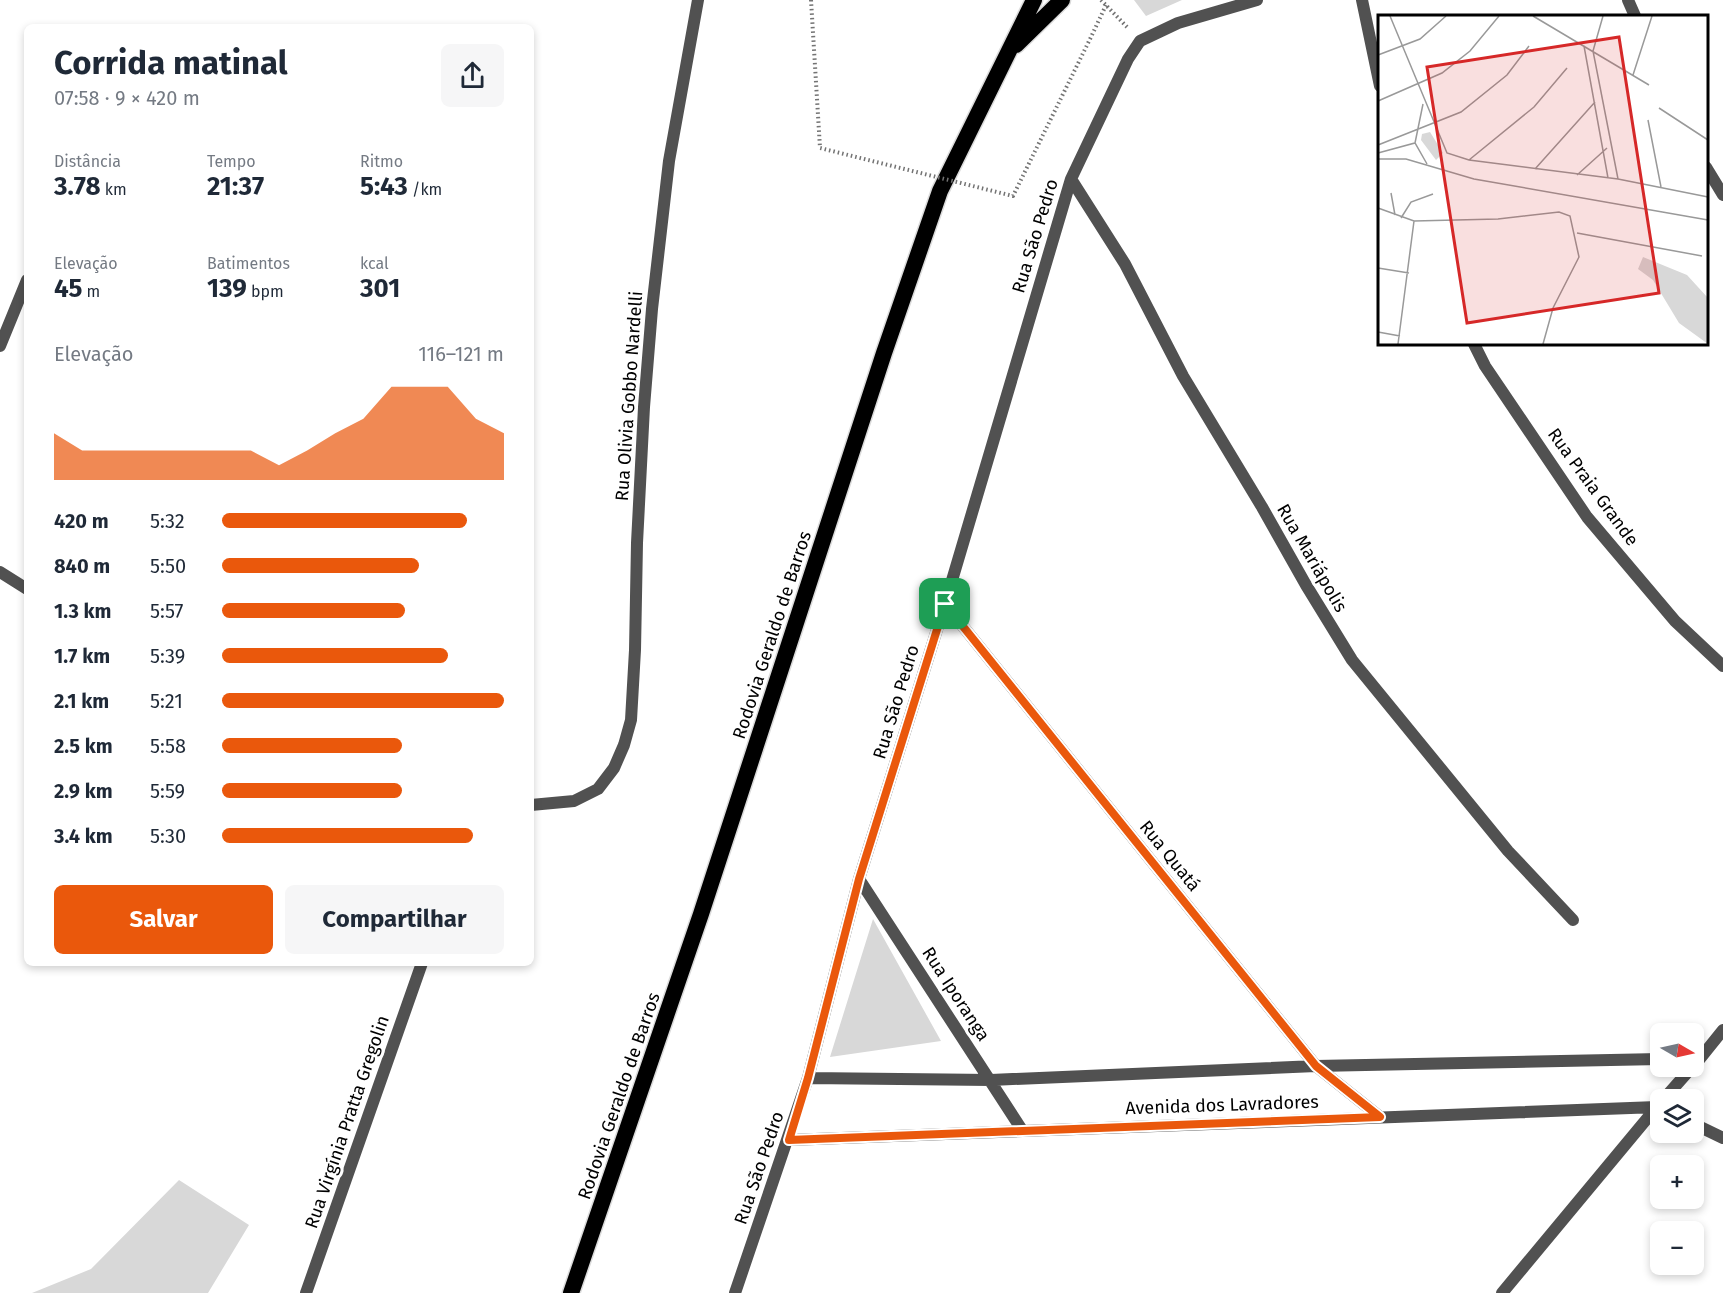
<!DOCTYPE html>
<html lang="pt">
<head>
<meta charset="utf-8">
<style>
  body { margin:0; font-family:"Fira Sans",sans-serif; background:#f6f6f7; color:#1f2937; height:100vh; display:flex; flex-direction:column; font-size:22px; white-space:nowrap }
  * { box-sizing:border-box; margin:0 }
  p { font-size:20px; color:#747a83 }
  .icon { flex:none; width:33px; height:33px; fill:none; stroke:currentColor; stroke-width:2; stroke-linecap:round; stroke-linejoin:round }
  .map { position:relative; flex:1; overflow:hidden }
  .sheet { position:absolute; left:24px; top:24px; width:510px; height:942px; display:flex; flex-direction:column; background:#fff; border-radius:9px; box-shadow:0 3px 9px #0003 }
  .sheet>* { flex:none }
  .needle { width:39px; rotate:99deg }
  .buttons { position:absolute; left:1650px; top:1023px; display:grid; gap:12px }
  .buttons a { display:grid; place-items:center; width:54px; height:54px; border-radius:9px; background:#fff; box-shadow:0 3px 9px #0003; font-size:30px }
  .pin { position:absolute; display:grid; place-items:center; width:51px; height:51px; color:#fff; margin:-26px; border-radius:12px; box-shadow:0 3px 9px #0006 }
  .round { display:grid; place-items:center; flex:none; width:63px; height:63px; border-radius:9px; background:#f6f6f7 }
  .summary { display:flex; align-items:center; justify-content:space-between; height:102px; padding:0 30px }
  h1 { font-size:33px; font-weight:700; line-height:45px }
  .metrics { display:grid; grid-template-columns:repeat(3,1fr); gap:9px; height:102px; padding:6px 30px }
  .metrics div { display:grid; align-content:center }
  .metrics b { font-size:26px; font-weight:700 }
  .metrics small { font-size:16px; font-weight:400 }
  .metrics p { font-size:16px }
  .chart { height:168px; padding:12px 30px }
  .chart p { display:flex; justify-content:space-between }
  .chart svg { width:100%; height:108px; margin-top:6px; fill:#ea580c; opacity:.7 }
  .primary-button { display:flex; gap:12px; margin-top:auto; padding:12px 30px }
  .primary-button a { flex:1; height:69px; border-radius:9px; background:#ea580c; color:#fff; font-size:24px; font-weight:700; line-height:69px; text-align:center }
  .primary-button a+a { background:#f6f6f7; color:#1f2937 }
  ul { padding:0 30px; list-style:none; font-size:20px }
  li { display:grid; grid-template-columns:96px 72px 1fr; align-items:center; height:45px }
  li i { height:15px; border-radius:8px; background:#ea580c }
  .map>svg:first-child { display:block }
</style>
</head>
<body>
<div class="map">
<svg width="1723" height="1293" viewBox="0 0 1723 1293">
  <rect width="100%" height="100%" fill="#fff"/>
  <!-- green -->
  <path fill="#d8d8d8" d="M1134,0H1182L1146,16Z
    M873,919L941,1041L830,1057Z
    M179,1180L249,1225L208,1293H32L91,1269Z"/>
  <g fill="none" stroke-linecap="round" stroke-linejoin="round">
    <!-- trunk casing -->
    <g stroke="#dbdbdb" stroke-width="19">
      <path id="trunk" d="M1016,45L1062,0
        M571,1293L701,914L884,353L940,191L1034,0"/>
    </g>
    <!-- path -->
    <path stroke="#737373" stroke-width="4" stroke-dasharray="1.5 3" stroke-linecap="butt" d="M1101,0L1127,27
      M1092,35L1106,5"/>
    <!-- service -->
    <path stroke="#515151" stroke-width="12" d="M0,346L27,280"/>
    <!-- minor -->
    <path stroke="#515151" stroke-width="12" d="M1362,0L1380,86
      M1628,0L1635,16
      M1706,167L1723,195
      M1071,179L1125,264L1183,376L1262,507L1306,585L1352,660L1508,851L1573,920
      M1474,344L1485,366L1587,517L1675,621L1723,666
      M0,572L27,589
      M945,604L1316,1066L1380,1117
      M531,805L574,801L598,789L614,768L624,745L631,720L635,650L637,543L644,407L652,309L669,161L698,0
      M859,879L1022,1130
      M1694,1066L1723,1030
      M808,1078L991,1080L1316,1066L1660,1059
      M1663,1100L1693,1066
      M1694,1124L1723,1138
      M789,1140L1657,1107L1660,1108
      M306,1293L422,963
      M735,1293L808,1078L859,879L945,604L1071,179L1128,59L1140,41L1178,23L1257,0
      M1502,1293L1660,1103"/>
    <!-- trunk -->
    <use href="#trunk" stroke="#000" stroke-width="16"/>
    <!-- path-bridge -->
    <path stroke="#737373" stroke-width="4" stroke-dasharray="1.5 3" stroke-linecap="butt" d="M811,0L820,148L1013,196L1092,35"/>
  </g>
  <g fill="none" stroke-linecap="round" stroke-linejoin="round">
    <!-- route casing -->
    <g stroke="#fff" stroke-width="12">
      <path id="route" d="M945,604L1316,1066L1380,1117L789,1140L808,1078L859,879Z"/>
    </g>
    <!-- route -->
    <use href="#route" stroke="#ea580c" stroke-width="8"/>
  </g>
  <g text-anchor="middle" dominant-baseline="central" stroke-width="6" stroke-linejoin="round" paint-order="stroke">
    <!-- street labels -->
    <g font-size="18" fill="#000" stroke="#fff">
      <text transform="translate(1035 236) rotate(-73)">Rua São Pedro</text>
      <text transform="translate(629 396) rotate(-86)">Rua Olivia Gobbo Nardelli</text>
      <text transform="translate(1593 487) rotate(54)">Rua Praia Grande</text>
      <text transform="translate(1312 558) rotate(60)">Rua Mariápolis</text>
      <text transform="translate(772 635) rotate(-72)">Rodovia Geraldo de Barros</text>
      <text transform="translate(896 702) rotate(-73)">Rua São Pedro</text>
      <text transform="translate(1170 856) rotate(51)">Rua Quatá</text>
      <text transform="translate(956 994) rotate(57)">Rua Iporanga</text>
      <text transform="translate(619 1096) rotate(-71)">Rodovia Geraldo de Barros</text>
      <text transform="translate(1222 1105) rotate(-2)">Avenida dos Lavradores</text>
      <text transform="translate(347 1122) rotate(-71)">Rua Virgínia Pratta Gregolin</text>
      <text transform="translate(759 1168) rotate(-71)">Rua São Pedro</text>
    </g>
  </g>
  <!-- overview -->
  <g transform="translate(1378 15)">
    <rect width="330" height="330" fill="#fff"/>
    <path d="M52,117L65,138L58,145L43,125L44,119ZM265,242L309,260L330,283V329L301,308L275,265L260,254Z" fill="#d8d8d8"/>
    <path fill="none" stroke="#999" stroke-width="1.5" d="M12,1L69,138L91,145L240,164L330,182M155,1L271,70M225,1L215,36L240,164M206,31L230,163M0,40L42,24L68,1M255,60L274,1M0,86L64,58L92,36L121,1M281,93L330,125M270,105L283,172M37,128L45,89M0,130L83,97L129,60L151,31M0,138L37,128L49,149M0,144H28L96,164L330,205M91,145L156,92L189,53M157,154L217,87M199,160L229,133M13,178L17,200M0,193L36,206L120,204L181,197L192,201L201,242L175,293L165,329M23,203L33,187L55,179M199,218L324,241M0,253L31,258M0,317L22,321M20,329L36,206"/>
    <path fill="#d62828" fill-opacity="0.15" stroke="#d62828" stroke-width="3" d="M241,22L281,278L89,308L49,52Z"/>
    <rect width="330" height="330" fill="none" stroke="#000" stroke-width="3"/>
  </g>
</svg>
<div class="buttons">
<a><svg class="needle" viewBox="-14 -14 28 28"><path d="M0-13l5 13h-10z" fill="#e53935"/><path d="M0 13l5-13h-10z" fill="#747a83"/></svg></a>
<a><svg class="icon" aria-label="layers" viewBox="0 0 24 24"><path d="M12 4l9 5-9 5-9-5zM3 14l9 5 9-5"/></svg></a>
<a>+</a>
<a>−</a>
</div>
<div class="pin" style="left:945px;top:604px;background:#1e9e55"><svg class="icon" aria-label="arrive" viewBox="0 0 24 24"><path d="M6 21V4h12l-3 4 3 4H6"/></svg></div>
<section class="sheet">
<div class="summary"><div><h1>Corrida matinal</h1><p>07:58 · 9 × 420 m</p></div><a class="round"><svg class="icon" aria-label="share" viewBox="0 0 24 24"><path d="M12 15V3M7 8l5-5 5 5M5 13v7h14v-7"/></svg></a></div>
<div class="metrics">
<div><p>Distância</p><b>3.78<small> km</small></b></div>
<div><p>Tempo</p><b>21:37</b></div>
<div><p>Ritmo</p><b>5:43<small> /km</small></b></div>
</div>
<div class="metrics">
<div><p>Elevação</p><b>45<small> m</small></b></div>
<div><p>Batimentos</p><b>139<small> bpm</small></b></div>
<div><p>kcal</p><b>301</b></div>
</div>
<div class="chart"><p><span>Elevação</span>116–121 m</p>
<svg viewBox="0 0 160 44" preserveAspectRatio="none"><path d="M0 44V25L10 32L20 32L30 32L40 32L50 32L60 32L70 32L80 38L90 32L100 25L110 19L120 6L130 6L140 6L150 19L160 25V44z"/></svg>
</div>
<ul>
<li><b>420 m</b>5:32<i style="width:87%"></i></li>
<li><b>840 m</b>5:50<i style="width:70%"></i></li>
<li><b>1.3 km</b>5:57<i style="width:65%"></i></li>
<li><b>1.7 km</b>5:39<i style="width:80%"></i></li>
<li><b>2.1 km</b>5:21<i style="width:100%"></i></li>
<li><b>2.5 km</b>5:58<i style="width:64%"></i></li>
<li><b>2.9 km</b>5:59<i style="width:64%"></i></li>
<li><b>3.4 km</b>5:30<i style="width:89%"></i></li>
</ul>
<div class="primary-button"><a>Salvar</a><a>Compartilhar</a></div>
</section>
</div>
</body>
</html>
